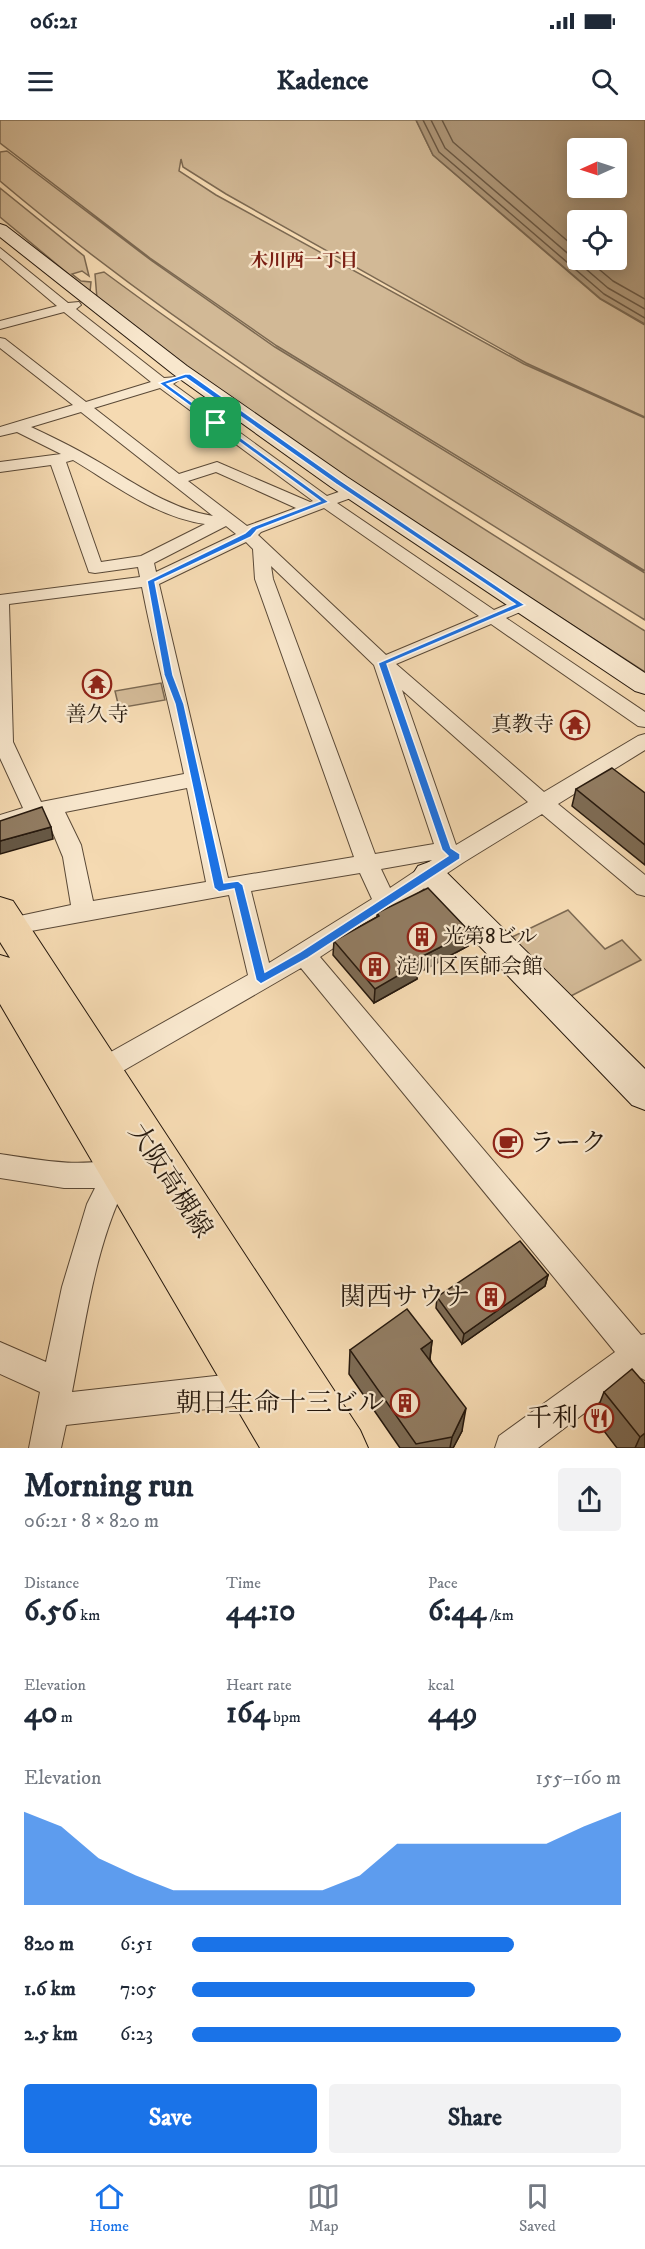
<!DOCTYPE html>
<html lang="en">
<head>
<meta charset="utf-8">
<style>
  body { margin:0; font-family:"IM FELL DW Pica","Noto Serif JP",serif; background:#f2f2f3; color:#1f2937; height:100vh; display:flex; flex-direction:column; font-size:22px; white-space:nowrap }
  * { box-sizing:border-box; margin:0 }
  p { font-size:20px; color:#747a83 }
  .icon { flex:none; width:33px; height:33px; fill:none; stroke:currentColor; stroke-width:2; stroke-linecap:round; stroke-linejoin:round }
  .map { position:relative; height:1328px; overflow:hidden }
  .side { display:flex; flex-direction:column; background:#fff; flex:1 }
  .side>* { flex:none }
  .needle { width:39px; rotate:267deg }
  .fabs { position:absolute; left:567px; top:18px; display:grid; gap:12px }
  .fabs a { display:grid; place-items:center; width:60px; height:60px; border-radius:6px; background:#fff; box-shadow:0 3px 15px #0003; font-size:30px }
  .pin { position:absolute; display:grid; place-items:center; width:51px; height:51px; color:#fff; margin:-26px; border-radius:12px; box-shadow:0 3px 9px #0006 }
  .round { display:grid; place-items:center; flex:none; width:63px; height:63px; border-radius:6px; background:#f2f2f3 }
  .summary { display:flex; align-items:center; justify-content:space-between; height:102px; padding:0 24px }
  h1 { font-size:33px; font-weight:700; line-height:45px }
  .stats { display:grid; grid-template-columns:repeat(3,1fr); gap:9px; height:102px; padding:6px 24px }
  .stats div { display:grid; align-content:center }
  .stats b { font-size:30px; font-weight:700 }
  .stats small { font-size:16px; font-weight:400 }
  .stats p { font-size:16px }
  .chart { height:168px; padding:12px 24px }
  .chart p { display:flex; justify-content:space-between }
  .chart svg { width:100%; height:108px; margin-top:6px; fill:#1a73e8; opacity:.7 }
  .button { display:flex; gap:12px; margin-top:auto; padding:12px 24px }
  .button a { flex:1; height:69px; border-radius:6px; background:#1a73e8; color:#fff; font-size:24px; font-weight:700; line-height:69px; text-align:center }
  .button a+a { background:#f2f2f3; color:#1f2937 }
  ul { padding:0 24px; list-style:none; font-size:20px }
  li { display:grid; grid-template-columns:96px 72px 1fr; align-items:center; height:45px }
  li i { height:15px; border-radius:8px; background:#1a73e8 }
  .status { display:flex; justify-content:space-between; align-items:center; height:42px; padding:0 30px; background:#fff; direction:ltr }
  .status svg { height:16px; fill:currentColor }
  header { display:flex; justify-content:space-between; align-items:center; height:78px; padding:0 24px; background:#fff; font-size:27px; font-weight:700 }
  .dock { display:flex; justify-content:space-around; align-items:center; height:84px; border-top:2px solid #e0e1e3; background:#fff; font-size:16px; color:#747a83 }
  .dock a { display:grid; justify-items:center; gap:3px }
  .dock .current { color:#1a73e8 }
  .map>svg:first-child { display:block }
</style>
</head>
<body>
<div class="status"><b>06:21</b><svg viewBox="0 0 49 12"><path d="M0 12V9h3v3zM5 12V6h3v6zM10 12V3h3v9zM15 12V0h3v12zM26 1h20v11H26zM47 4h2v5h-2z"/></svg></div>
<header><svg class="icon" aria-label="menu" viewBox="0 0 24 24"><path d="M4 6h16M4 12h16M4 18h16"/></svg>Kadence<svg class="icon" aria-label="search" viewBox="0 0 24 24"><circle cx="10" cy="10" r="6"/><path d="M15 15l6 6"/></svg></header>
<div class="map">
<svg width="645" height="1328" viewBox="0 0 645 1328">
  <rect width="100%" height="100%" fill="#f5dab2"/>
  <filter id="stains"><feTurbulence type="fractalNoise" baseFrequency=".00333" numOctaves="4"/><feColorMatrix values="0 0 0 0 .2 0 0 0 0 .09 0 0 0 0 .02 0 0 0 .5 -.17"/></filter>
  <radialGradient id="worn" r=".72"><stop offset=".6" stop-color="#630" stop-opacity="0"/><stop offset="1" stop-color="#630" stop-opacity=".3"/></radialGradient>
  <!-- green -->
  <path fill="#d2b996" stroke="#7c6952" stroke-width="1.5" d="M0,0H416L433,35L600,179L645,205V297L526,243L226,74L183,47L181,39L179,51L216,75L524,244L645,298V451L277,226L150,138L0,23Z
    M7,31L152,141L275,227L645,453V500C424,362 199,229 0,61V32Z
    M0,68L84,136L89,156L82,151L72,154L81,161L91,162L90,172L0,97Z
    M104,152C278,281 462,395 645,511V552L349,361L189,249L97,179L95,154Z
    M161,563L165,580L119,588L115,571Z
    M568,790L605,829L622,820L641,840L567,878L512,817Z"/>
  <!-- water -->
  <path fill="#af987a" stroke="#78654f" stroke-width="1.5" fill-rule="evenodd" d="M416,0H645V204L601,179L433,35ZM578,28H616V68H578ZM578,100H616V140H578Z"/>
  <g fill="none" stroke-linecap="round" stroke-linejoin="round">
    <!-- shore -->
    <path stroke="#6a5844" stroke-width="1.5" d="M423,0L439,32L604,174L645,198
      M431,0L445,28L608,168L645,189
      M442,0L453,22L578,130
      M588,140L613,161L645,179"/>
    <!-- street casing -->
    <g stroke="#5a4937" stroke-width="2">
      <path id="street" d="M0,128L68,183L79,182L81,185L76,189L81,193L164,258L177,257L179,260L173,264L327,376L353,367L359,369L361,372L359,375L337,383L494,490L515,481H527L530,485L527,489L506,498L645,592V607L638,606L491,504L396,544L544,672L638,616L645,614V630L558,684L645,755V776L637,774L542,694L464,742L320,837L641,1215L645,1214V1260L635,1255L538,1328H495L499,1316L615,1232L301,848L102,963L93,966L84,963L80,955L84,947L248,855L229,775L9,815L0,811L1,800L71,785L63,737L46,696L0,711V695L23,688L0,638V475L140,457L138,447L95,453L89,452L51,345L0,352V342L61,334L17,312L0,316V307L73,285L0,228V218L5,219L86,282L151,262L64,192L0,209V201L57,186L0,138ZM160,268L313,381L310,382L217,342L179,354L94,288ZM81,292L213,396C164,388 124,355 81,332C65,323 48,315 31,307ZM73,340C115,365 156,397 205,404L141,436L101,442L66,342ZM216,352L296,388L247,406L188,361ZM324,388L479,496L386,535L258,415L261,412ZM226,406L236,414L156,452L154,443ZM246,422L253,429L255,459L354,737L228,758L159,464ZM271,446L374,545L434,724L375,734L273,459ZM142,467C154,530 171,591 184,654L41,682L13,622L9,484ZM402,570L528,682L456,725ZM187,668L206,762L93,781L81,725L65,692ZM432,740L390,768L381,749ZM360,753L372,779L269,843L251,771Z
        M0,1034C42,1040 85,1050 126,1035L136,1038L140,1047L136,1056L129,1058C95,1124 86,1200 72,1272L251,1252L262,1257L267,1268L262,1279L251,1284L66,1305L61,1328H29L40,1272L0,1254V1222L46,1242L62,1167L87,1084L95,1068H64L0,1058Z"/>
    </g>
    <!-- secondary casing -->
    <g stroke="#26190e" stroke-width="2">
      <path id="secondary" d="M0,104L6,106L187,246L347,357L645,553V574L635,571L331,367L173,254L0,117Z
        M429,742L440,746L645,949V990L632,985L418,762L413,754L418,746Z"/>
    </g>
    <!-- primary casing -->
    <g stroke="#26190e" stroke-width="2">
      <path id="primary" d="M0,777L13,781L360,1310L368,1328H260L0,884V835L10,838L0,822Z"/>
    </g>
    <!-- street -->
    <use href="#street" fill="#f8e7cd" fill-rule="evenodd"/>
    <!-- secondary -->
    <use href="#secondary" fill="#f8e7cd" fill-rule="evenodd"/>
    <!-- primary -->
    <use href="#primary" fill="#f5dab2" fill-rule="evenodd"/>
  </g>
  <!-- wall -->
  <path fill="#7e6c55" stroke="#26190e" stroke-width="1.5" d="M576,669L645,673V745L572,686Z
    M377,793L470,812L468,826L418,853L417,859L374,883L333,835L334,821L377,797Z
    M548,1155L545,1166L462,1224L436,1188L437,1177Z
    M432,1221L430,1239L462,1311L453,1328H400L349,1254L350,1230Z
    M645,1264V1328H617L594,1298L604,1272Z"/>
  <!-- shaded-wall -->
  <path fill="#665845" stroke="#26190e" stroke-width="1.5" d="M51,707L53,719L0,734V721Z
    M470,812L468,826L418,853L417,859L374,883L375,869L415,840Z
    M548,1155L545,1166L462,1224L464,1214Z
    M432,1221L429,1245L421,1229Z
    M466,1288L462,1311L453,1328H450L452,1317Z
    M645,1313V1328H635L640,1317Z"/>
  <!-- building -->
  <path fill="#927d63" stroke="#26190e" stroke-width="1.5" d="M612,648L645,673V725L576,669Z
    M42,687L51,707L0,721V701Z
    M428,768L470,812L415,840L418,844L375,869L334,821L379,796L377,793Z
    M520,1121L548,1155L464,1214L437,1177Z
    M407,1189L432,1221L421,1229L466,1288L452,1317L416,1324L350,1230Z
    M632,1249L645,1264V1313L640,1317L604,1272Z"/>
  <!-- route -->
  <path fill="#1a73e8" stroke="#fff" stroke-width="1.5" fill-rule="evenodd" d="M185,254H190L341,361L525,485L387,544L451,728L460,734V739L308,838L261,864L256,860L234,769L219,772L214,768L175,584L164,555L147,461L245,413L252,407L320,381L159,263ZM186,258L336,364L515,484L378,543L442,730L448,736L300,832L265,852L243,765L238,761L224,763L184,584L173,555L155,462L251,417L257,410L329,382L167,264Z"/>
  <!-- icons -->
  <defs>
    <g id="temple-ring" transform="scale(1.5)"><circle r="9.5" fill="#f8e7cd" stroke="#8f2418" stroke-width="1.5"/><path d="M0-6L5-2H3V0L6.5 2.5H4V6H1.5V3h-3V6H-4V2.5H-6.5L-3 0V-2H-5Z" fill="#8f2418"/></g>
    <g id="building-ring" transform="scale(1.5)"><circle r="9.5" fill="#f8e7cd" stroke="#8f2418" stroke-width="1.5"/><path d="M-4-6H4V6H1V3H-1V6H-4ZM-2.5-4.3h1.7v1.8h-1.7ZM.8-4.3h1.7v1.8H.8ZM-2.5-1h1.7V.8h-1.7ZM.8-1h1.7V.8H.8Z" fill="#8f2418"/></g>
    <g id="cafe-ring" transform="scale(1.5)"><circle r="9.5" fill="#f8e7cd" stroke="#8f2418" stroke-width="1.5"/><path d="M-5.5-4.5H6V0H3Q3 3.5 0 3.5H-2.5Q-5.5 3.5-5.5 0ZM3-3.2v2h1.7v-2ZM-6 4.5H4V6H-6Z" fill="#8f2418"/></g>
    <g id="restaurant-ring" transform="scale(1.5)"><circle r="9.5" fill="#f8e7cd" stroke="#8f2418" stroke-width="1.5"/><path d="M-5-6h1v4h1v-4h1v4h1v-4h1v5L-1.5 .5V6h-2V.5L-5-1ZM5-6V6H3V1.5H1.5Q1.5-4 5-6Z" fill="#8f2418"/></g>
  </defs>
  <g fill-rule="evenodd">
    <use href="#temple-ring" x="97" y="564"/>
    <use href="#temple-ring" x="575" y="605"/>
    <use href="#building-ring" x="422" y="817"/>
    <use href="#building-ring" x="375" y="847"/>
    <use href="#cafe-ring" x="508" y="1023"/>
    <use href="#building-ring" x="491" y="1177"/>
    <use href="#building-ring" x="405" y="1283"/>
    <use href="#restaurant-ring" x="599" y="1298"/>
  </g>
  <g text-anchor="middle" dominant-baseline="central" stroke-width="4.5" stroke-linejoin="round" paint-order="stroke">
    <!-- far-neighbourhood labels -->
    <g font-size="18" font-weight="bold" fill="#7a1f14" stroke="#f8e7cd">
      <text x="304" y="141">木川西一丁目</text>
    </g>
    <!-- poi labels -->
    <g font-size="21" fill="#26190e" stroke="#f8e7cd" text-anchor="start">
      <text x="97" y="595" text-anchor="middle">善久寺</text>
      <text x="554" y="605" text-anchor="end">真教寺</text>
      <text x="443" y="817">光第8ビル</text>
      <text x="396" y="847">淀川区医師会館</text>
    </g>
    <!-- near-poi labels -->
    <g font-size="26" fill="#26190e" stroke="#f8e7cd" text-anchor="end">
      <text x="529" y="1023" text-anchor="start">ラーク</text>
      <text x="470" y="1177">関西サウナ</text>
      <text x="384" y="1283">朝日生命十三ビル</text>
      <text x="578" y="1298">千利</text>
    </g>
    <!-- near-street labels -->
    <g font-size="26" fill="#26190e" stroke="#f8e7cd">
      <text transform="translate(170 1061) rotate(57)">大阪高槻線</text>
    </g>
  </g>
  <rect width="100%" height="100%" filter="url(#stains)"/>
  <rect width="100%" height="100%" fill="url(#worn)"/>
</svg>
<div class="fabs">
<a><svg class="needle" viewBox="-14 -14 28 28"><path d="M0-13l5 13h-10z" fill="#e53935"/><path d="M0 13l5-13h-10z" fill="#747a83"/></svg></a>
<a><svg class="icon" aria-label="locate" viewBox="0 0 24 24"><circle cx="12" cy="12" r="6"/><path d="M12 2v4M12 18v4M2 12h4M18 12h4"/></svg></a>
</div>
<div class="pin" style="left:216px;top:303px;background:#1e9e55"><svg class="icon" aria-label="arrive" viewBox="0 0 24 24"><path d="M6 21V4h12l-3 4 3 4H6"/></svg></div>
</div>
<section class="side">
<div class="summary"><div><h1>Morning run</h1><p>06:21 · 8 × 820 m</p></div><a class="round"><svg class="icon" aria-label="share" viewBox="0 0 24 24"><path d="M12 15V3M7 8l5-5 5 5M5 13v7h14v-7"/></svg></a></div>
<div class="stats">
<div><p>Distance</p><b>6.56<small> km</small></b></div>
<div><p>Time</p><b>44:10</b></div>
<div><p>Pace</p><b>6:44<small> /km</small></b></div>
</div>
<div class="stats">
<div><p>Elevation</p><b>40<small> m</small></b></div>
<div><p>Heart rate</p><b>164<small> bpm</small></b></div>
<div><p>kcal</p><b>449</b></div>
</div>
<div class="chart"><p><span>Elevation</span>155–160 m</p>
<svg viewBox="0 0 160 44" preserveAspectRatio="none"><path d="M0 44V6L10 12L20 25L30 32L40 38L50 38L60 38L70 38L80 38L90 32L100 19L110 19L120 19L130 19L140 19L150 12L160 6V44z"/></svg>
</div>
<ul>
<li><b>820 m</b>6:51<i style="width:75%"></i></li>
<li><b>1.6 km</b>7:05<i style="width:66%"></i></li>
<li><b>2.5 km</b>6:23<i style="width:100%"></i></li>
</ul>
<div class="button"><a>Save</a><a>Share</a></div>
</section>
<nav class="dock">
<a class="current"><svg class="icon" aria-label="home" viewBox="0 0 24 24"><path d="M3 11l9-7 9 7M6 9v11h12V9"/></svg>Home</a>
<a><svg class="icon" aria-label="map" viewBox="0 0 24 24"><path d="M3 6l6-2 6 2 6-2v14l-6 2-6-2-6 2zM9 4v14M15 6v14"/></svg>Map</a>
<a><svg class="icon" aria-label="saved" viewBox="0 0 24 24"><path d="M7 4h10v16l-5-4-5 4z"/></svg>Saved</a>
</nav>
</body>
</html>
